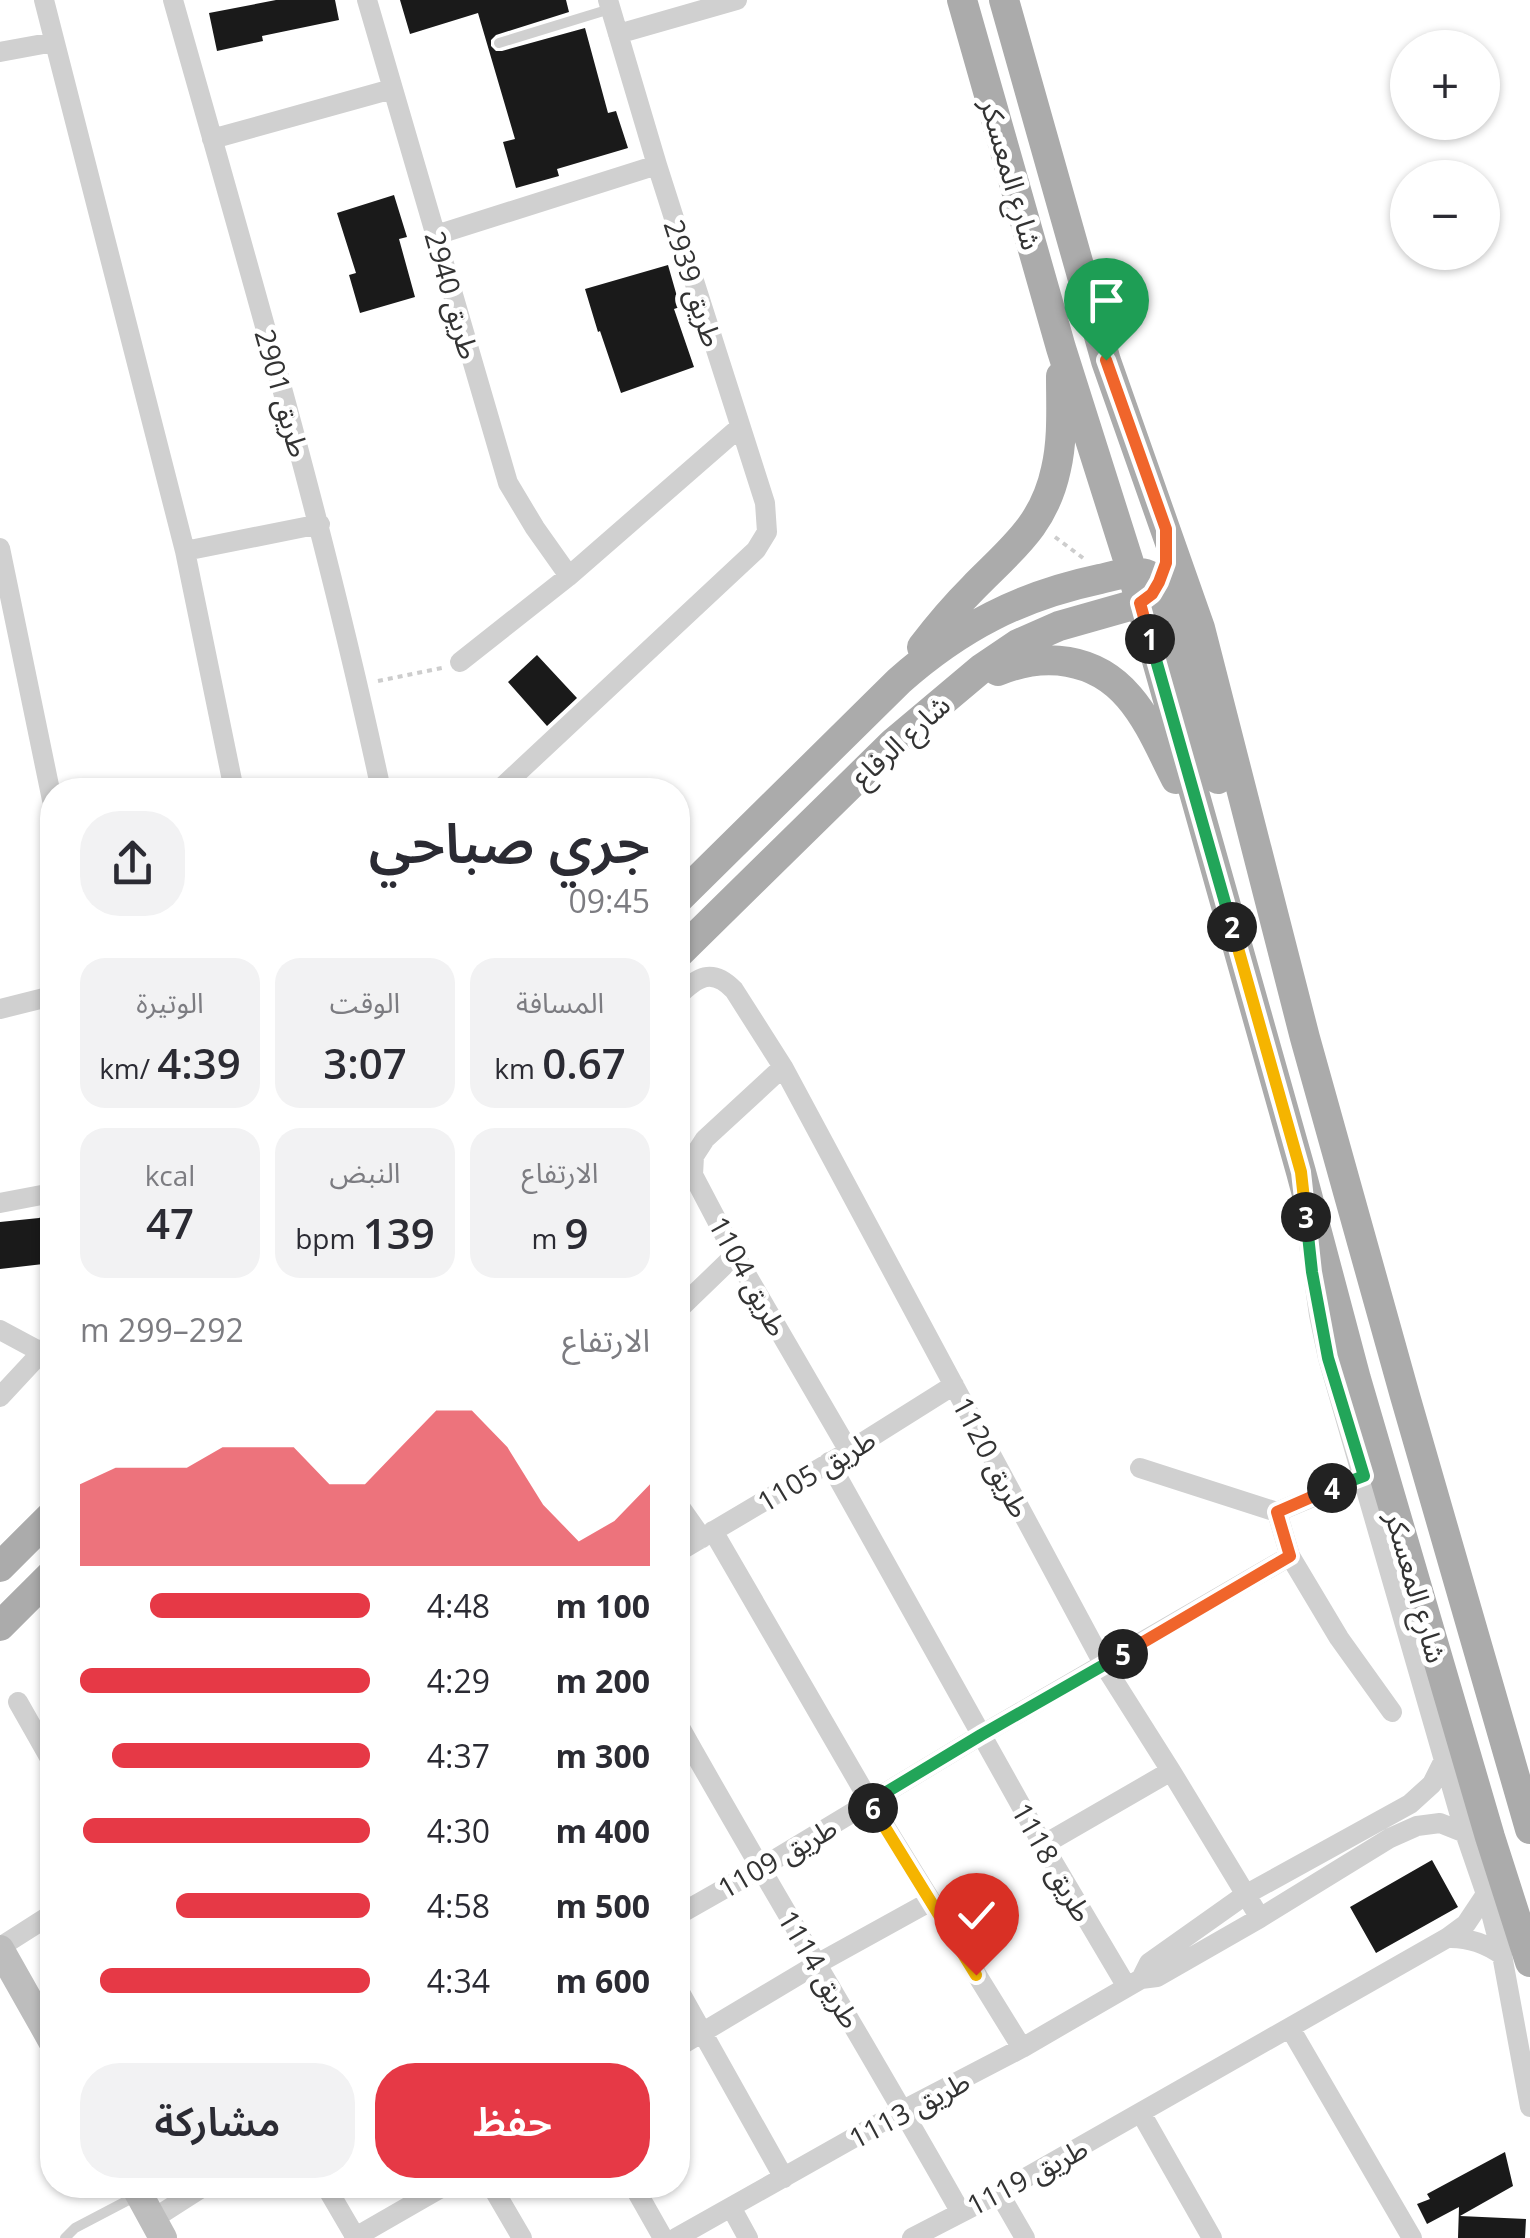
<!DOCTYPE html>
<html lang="ar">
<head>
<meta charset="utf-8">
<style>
  body { margin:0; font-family:"Open Sans","Noto Sans Arabic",sans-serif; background:#f2f2f3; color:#2b2b33; direction:rtl; height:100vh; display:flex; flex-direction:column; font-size:38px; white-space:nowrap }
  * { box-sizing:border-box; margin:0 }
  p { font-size:32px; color:#7c7c81 }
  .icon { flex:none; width:55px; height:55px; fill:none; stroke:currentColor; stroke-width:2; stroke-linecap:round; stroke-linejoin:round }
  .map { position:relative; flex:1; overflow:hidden; direction:ltr }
  .panel { position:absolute; left:40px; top:778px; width:650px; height:1420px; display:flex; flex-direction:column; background:#fff; border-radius:40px; box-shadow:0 2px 8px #0004; direction:rtl }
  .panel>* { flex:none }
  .fabs { position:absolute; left:1390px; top:30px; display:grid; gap:20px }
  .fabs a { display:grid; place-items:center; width:110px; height:110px; border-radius:50%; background:#fff; box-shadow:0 2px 8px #0004; font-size:50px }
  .pin { position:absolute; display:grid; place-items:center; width:85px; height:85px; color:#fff; margin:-102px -42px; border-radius:50% 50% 50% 0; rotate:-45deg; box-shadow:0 0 10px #0007 }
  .pin .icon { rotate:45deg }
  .km { position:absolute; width:50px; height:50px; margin:-25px; border-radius:50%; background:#222; color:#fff; font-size:28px; line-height:50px; text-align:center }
  .round { display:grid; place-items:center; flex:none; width:105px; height:105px; border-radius:40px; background:#f2f2f3 }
  .overview { display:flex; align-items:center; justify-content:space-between; height:170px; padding:0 40px }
  h1 { font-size:55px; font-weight:600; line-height:75px }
  .stats { display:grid; grid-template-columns:repeat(3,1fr); gap:15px; height:170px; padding:10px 40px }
  .stats div { display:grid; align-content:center; border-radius:25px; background:#f2f2f3; text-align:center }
  .stats b { font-size:42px; font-weight:600 }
  .stats small { font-size:28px; font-weight:400 }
  .stats p { font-size:28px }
  .chart { height:280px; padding:20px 40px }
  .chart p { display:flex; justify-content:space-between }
  .chart svg { width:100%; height:180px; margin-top:10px; fill:#e63946; opacity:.7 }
  .button { display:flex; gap:20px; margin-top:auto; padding:20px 40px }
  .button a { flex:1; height:115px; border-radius:40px; background:#e63946; color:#fff; font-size:40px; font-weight:600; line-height:115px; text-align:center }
  .button a+a { background:#f2f2f3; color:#2b2b33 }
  ul { padding:0 40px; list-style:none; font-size:32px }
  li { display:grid; grid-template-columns:160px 120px 1fr; align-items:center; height:75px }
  li i { height:25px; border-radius:12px; background:#e63946 }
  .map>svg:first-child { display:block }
</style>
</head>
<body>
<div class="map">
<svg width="1530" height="2238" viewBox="0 0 1530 2238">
  <rect width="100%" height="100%" fill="#fff"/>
  <!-- building -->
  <path fill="#1a1a1a" d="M276,0H335L339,20L262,36L263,41L217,51L209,13Z
    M400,0H566L569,12L496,35L491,40V46L496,51H502L585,28L608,113L616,111L628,148L557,169L559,176L516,188L503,142L515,139L478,13L410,34Z
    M394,195L407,237L399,239L415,297L360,313L349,275L356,273L337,213Z
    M668,265L680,307L674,309L694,367L621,393L600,331L598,332L585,289Z
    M537,655L577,698L547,726L508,682Z
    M52,1212V1263L0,1269V1222L39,1218Z
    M1432,1860L1458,1907L1376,1953L1350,1907Z
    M1505,2152L1513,2186L1460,2216L1526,2219L1525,2238H1458L1459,2207L1427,2224L1417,2204L1430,2199L1427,2194Z"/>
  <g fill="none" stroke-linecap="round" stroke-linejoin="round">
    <!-- path -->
    <path stroke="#cdcdcd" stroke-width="4" stroke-dasharray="5 5" stroke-linecap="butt" d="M1055,537L1083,558
      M378,681L442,668"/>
    <!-- lane -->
    <path stroke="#d0d0d0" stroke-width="10" d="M499,43L610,9
      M65,2238L75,2228L138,2195"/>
    <!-- street -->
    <path stroke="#d0d0d0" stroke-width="20" d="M44,0L185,551L234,790
      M173,0C247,262 324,523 381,790
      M367,0L508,483L535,528L569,576
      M618,34L737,0
      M0,52L54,42
      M212,139L392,89
      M436,235L657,165
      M0,548L52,800
      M185,551L320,524
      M460,662L569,576L740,427
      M499,790L756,550L767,532L765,503L657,165L608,0
      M678,996C697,977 712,967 734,990L783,1067L1104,1665L1171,1771L1260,1918
      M0,1009L52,996
      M783,1067L705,1139L694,1156L693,1175L735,1255L849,1451
      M0,1203L52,1193
      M1309,1244L1319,1315L1328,1358L1465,1833L1486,1894L1502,1955L1530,2107
      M678,1310L735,1255
      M0,1330L41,1352
      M0,1397L52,1341
      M829,1462L1043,1845L1127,1987
      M1140,1468L1277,1512L1363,1476
      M678,1504L702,1538
      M1277,1512L1290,1556L1339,1638L1392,1712
      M713,1531L870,1802L1022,2048
      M678,1552L849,1451L954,1385
      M18,1702L52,1762
      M678,1724C770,1888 868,2048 960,2211
      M1043,1845L1171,1771
      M678,1915L759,1869L981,1735L1290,1556
      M1447,1938C1468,1937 1485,1943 1502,1955
      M0,1947L52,1914
      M1141,1979L1149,1963L1245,1895L1410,1804L1432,1784L1445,1758
      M678,1989L784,2178
      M1290,2028L1412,2238
      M678,2047L817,1964L931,1901
      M1141,2113L1212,2238
      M325,2185L356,2238
      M491,2185L522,2238
      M633,2185L663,2238
      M999,2193L1025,2238
      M731,2207L748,2238
      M153,2219L206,2185
      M354,2238L446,2185
      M676,2238L903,2110L1022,2048L1141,1979L1157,1977L1260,1918L1390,1838L1417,1826L1440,1823L1465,1833
      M912,2238L999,2193L1447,1938L1466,1924L1486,1894"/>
    <!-- secondary -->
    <path stroke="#bdbdbd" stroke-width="28" d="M0,1949L52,2041
      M134,2185L163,2238"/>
    <!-- primary -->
    <path stroke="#ababab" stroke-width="30" d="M962,0L1061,348L1132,572L1301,1172L1356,1379L1490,1837L1530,1962
      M1004,0L1106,361L1200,628L1305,1038L1405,1396L1530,1829
      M922,647C938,626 955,606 973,588C1011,549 1044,526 1056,469C1063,439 1061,407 1061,376
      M998,671C1044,652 1095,657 1129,697C1149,720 1162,752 1176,779
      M678,899L899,681C960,627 1020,596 1100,579C1118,575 1143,565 1158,582C1163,588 1166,601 1169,610C1189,665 1202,723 1218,779
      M678,954L893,743L981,669L1018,644L1059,626L1140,603L1153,592
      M0,1567L52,1515
      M0,1626L52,1574"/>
  </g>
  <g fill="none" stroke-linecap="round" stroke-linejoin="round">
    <!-- split-1 casing -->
    <g stroke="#fff" stroke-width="20">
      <path id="split-1" d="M1106,360L1166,529V563L1159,582L1152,594L1140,603L1150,639"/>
    </g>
    <!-- split-2 casing -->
    <g stroke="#fff" stroke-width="20">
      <path id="split-2" d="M1150,639L1232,927"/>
    </g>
    <!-- split-3 casing -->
    <g stroke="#fff" stroke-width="20">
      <path id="split-3" d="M1232,927L1301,1172L1306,1217"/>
    </g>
    <!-- split-4 casing -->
    <g stroke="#fff" stroke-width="20">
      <path id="split-4" d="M1306,1217L1312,1272L1328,1358L1364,1476L1332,1488"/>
    </g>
    <!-- split-5 casing -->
    <g stroke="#fff" stroke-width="20">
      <path id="split-5" d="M1123,1654L1290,1556L1277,1512L1332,1488"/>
    </g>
    <!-- split-6 casing -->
    <g stroke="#fff" stroke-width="20">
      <path id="split-6" d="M873,1808L870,1802L981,1735L1123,1654"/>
    </g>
    <!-- split-7 casing -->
    <g stroke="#fff" stroke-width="20">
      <path id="split-7" d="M873,1808L976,1975"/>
    </g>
    <!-- split-1 -->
    <use href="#split-1" stroke="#f0652b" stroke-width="12"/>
    <!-- split-2 -->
    <use href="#split-2" stroke="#22a559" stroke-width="12"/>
    <!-- split-3 -->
    <use href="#split-3" stroke="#f5b400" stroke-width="12"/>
    <!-- split-4 -->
    <use href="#split-4" stroke="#22a559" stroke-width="12"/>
    <!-- split-5 -->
    <use href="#split-5" stroke="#f0652b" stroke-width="12"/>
    <!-- split-6 -->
    <use href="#split-6" stroke="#22a559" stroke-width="12"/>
    <!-- split-7 -->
    <use href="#split-7" stroke="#f5b400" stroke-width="12"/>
  </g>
  <g text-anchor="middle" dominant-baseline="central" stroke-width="10" stroke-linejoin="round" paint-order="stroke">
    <!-- street labels -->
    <g font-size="28" fill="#333" stroke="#fff">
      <text transform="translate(1012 174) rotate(74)">شارع المعسكر</text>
      <text transform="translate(694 283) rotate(72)">طريق 2939</text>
      <text transform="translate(453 295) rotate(74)">طريق 2940</text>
      <text transform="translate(283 393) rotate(74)">طريق 2901</text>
      <text transform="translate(900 740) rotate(-42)">شارع الرفاع</text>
      <text transform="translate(749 1276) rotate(61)">طريق 1104</text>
      <text transform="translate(992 1457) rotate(62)">طريق 1120</text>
      <text transform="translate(816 1470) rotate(-31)">طريق 1105</text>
      <text transform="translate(1417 1587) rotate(74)">شارع المعسكر</text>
      <text transform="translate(777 1857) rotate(-30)">طريق 1109</text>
      <text transform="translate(1053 1862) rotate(60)">طريق 1118</text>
      <text transform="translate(820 1969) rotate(59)">طريق 1114</text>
      <text transform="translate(909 2109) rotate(-28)">طريق 1113</text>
      <text transform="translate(1027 2176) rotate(-28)">طريق 1119</text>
    </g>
  </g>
</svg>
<div class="fabs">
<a>+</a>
<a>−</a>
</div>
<div class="pin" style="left:1106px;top:360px;background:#1e9e55"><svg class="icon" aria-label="arrive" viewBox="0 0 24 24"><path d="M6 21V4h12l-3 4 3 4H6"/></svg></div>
<div class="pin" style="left:976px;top:1975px;background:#d93025"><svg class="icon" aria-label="check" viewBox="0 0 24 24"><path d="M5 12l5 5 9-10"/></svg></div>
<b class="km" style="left:1150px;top:639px">1</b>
<b class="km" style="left:1232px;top:927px">2</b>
<b class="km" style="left:1306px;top:1217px">3</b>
<b class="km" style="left:1332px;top:1488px">4</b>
<b class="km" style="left:1123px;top:1654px">5</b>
<b class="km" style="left:873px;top:1808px">6</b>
<section class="panel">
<div class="overview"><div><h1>جري صباحي</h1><p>09:45</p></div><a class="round"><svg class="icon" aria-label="share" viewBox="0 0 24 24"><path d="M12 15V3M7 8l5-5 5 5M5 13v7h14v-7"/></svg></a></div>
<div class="stats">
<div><p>المسافة</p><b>0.67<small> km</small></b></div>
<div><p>الوقت</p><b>3:07</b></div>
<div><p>الوتيرة</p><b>4:39<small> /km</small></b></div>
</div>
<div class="stats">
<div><p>الارتفاع</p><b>9<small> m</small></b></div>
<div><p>النبض</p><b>139<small> bpm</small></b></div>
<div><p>kcal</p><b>47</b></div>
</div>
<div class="chart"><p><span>الارتفاع</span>292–299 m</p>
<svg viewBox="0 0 160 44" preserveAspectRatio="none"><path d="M0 44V24L10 20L20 20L30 20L40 15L50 15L60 15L70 24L80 24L90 15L100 6L110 6L120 15L130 29L140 38L150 33L160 24V44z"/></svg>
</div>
<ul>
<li><b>100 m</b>4:48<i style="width:76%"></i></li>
<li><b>200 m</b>4:29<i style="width:100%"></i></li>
<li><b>300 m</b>4:37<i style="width:89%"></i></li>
<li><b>400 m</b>4:30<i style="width:99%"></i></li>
<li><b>500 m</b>4:58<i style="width:67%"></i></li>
<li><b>600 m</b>4:34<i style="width:93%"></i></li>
</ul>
<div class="button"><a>حفظ</a><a>مشاركة</a></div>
</section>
</div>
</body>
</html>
